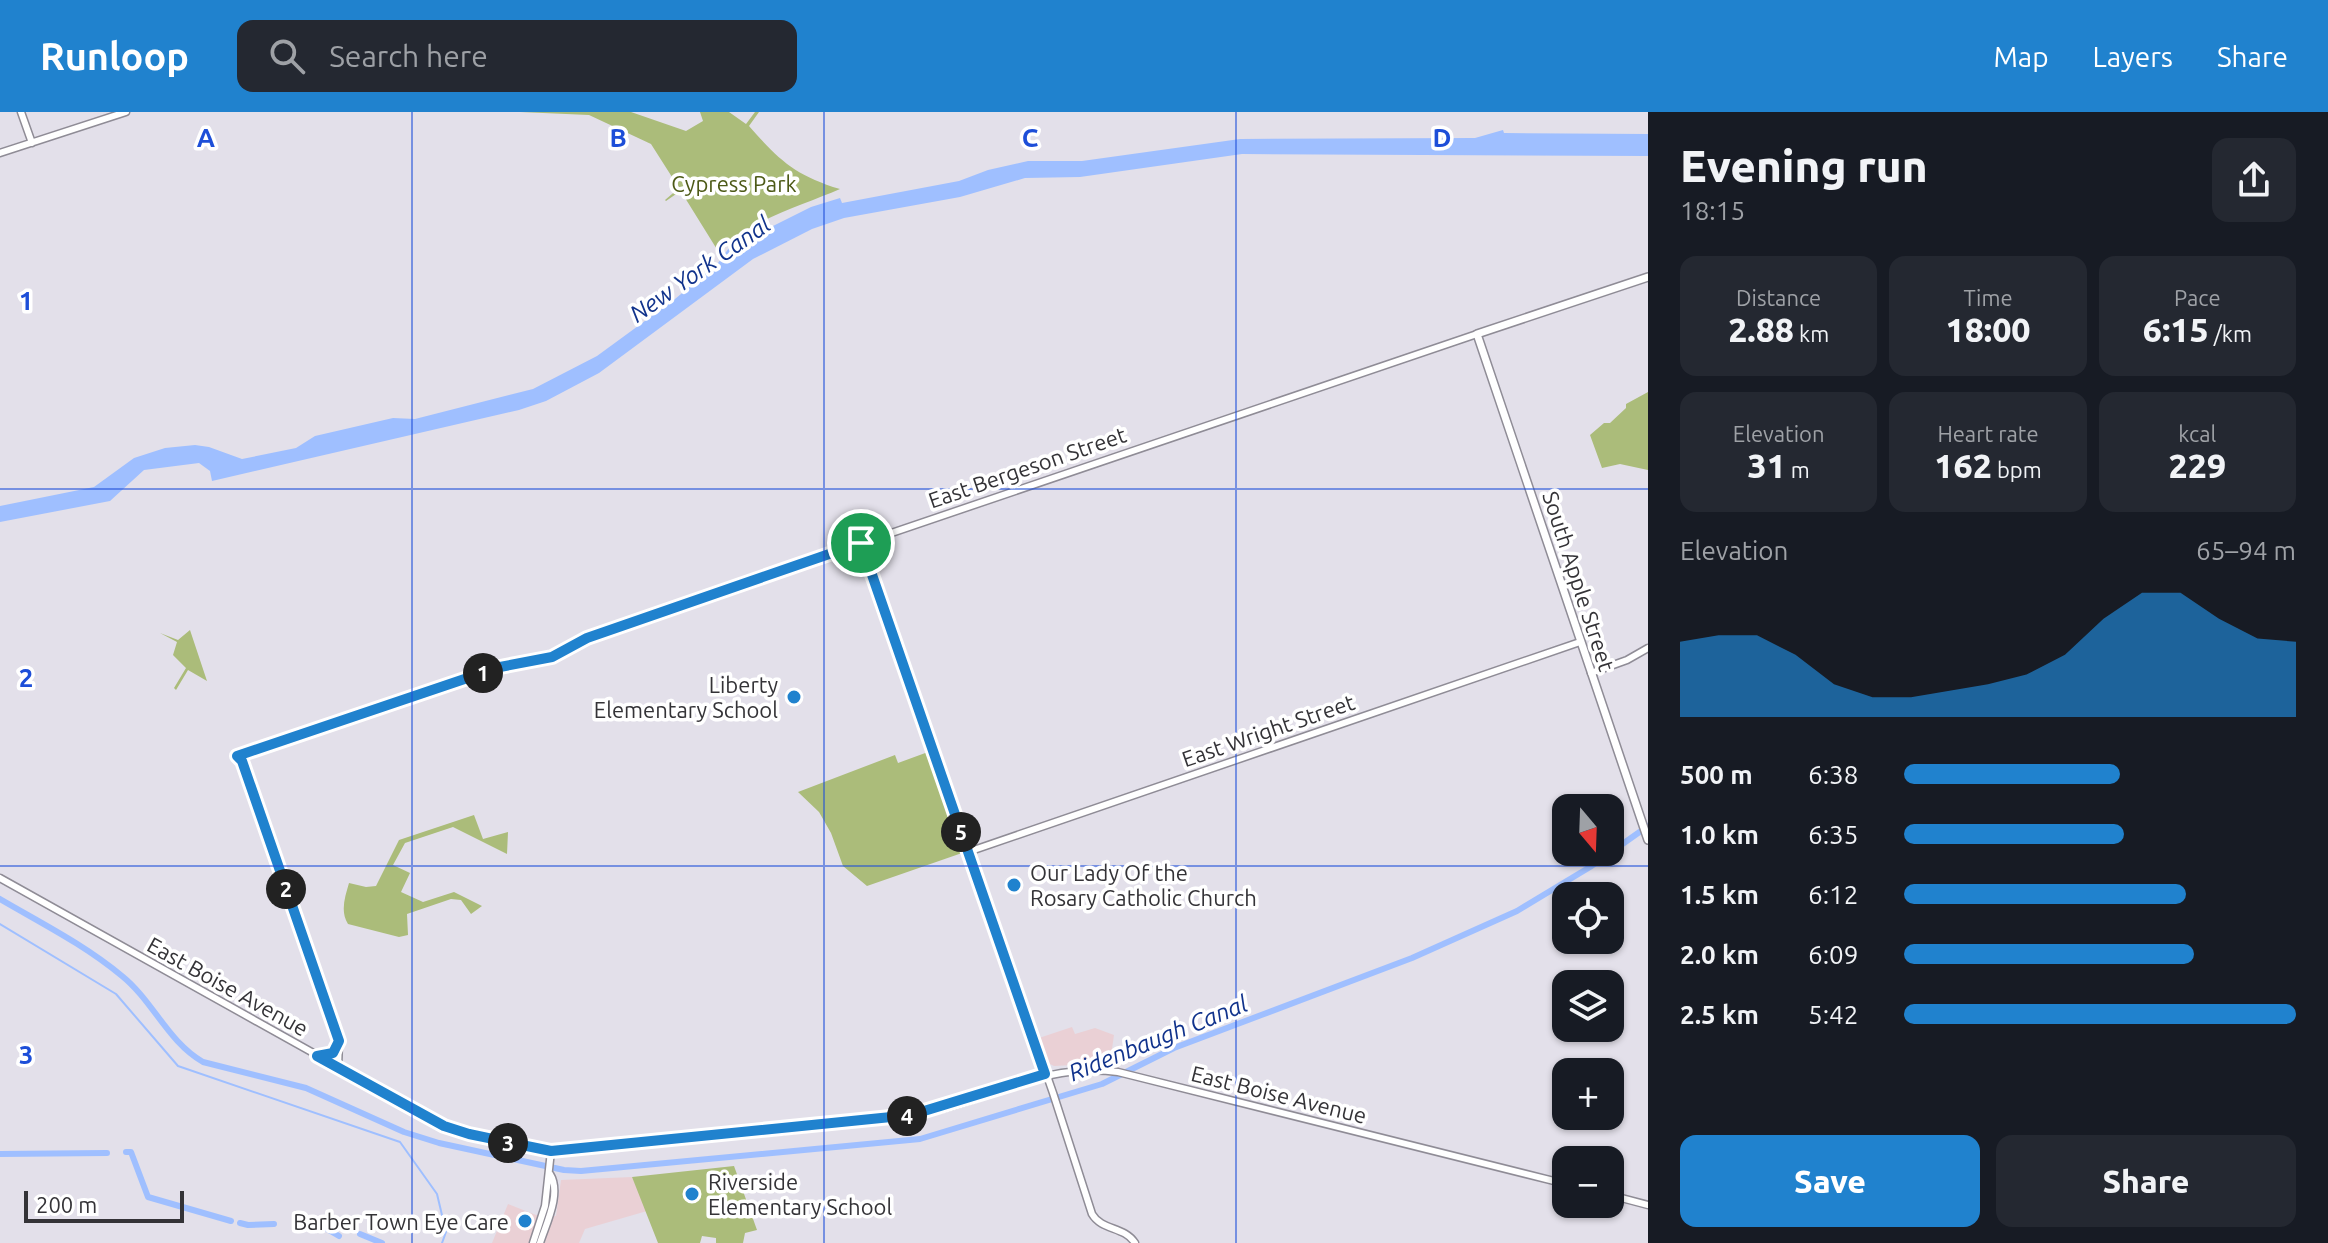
<!DOCTYPE html>
<html lang="en">
<head>
<meta charset="utf-8">
<style>
  body { margin:0; font-family:Ubuntu,sans-serif; background:#242831; color:#f1f3f6; height:100vh; display:flex; flex-direction:column; font-size:30px; white-space:nowrap }
  * { box-sizing:border-box; margin:0 }
  p { font-size:26px; color:#9ea1a6 }
  .icon { flex:none; width:44px; height:44px; fill:none; stroke:currentColor; stroke-width:2; stroke-linecap:round; stroke-linejoin:round }
  .map { position:relative; flex:1; overflow:hidden }
  .drawer { display:flex; flex-direction:column; background:#171b24; width:680px }
  .drawer>* { flex:none }
  .needle { width:52px; rotate:161deg }
  .buttons { position:absolute; left:1552px; top:682px; display:grid; gap:16px }
  .buttons a { display:grid; place-items:center; width:72px; height:72px; border-radius:16px; background:#171b24; box-shadow:0 2px 6px #0004; font-size:40px }
  .scale { position:absolute; left:24px; bottom:20px; width:160px; box-sizing:border-box; padding-left:8px; border:4px solid #343337; border-top:0; font-size:22px; line-height:28px; white-space:nowrap; color:#343337; -webkit-text-stroke:6px #fff; paint-order:stroke }
  .pin { position:absolute; display:grid; place-items:center; width:68px; height:68px; color:#fff; margin:-34px; border:4px solid #fff; border-radius:50%; box-shadow:0 2px 8px #0007 }
  .km { position:absolute; width:40px; height:40px; margin:-20px; border-radius:50%; background:#222; color:#fff; font-size:22px; line-height:40px; text-align:center }
  .round { display:grid; place-items:center; flex:none; width:84px; height:84px; border-radius:16px; background:#242831 }
  .summary { display:flex; align-items:center; justify-content:space-between; height:136px; padding:0 32px }
  h1 { font-size:44px; font-weight:800; line-height:60px }
  .figures { display:grid; grid-template-columns:repeat(3,1fr); gap:12px; height:136px; padding:8px 32px }
  .figures div { display:grid; align-content:center; border-radius:16px; background:#242831; text-align:center }
  .figures b { font-size:34px; font-weight:800 }
  .figures small { font-size:22px; font-weight:400 }
  .figures p { font-size:22px }
  .chart { height:224px; padding:16px 32px }
  .chart p { display:flex; justify-content:space-between }
  .chart svg { width:100%; height:144px; margin-top:8px; fill:#2082ce; opacity:.7 }
  .cta { display:flex; gap:16px; margin-top:auto; padding:16px 32px }
  .cta a { flex:1; height:92px; border-radius:16px; background:#2082ce; color:#fff; font-size:32px; font-weight:800; line-height:92px; text-align:center }
  .cta a+a { background:#242831; color:#f1f3f6 }
  ul { padding:0 32px; list-style:none; font-size:26px }
  li { display:grid; grid-template-columns:128px 96px 1fr; align-items:center; height:60px }
  li i { height:20px; border-radius:10px; background:#2082ce }
  header { display:flex; align-items:center; gap:48px; box-sizing:border-box; height:112px; padding:0 40px; background:#2082ce; color:#fff }
  header strong { font-size:38px }
  nav { display:flex; gap:44px; margin-inline-start:auto; font-size:28px }
  .search { width:560px; height:72px; background:#242831; display:flex; align-items:center; gap:20px; box-sizing:border-box; padding:0 28px; border-radius:16px; color:#9ea1a6; font-size:30px }
  main { display:flex; flex:1; min-height:0 }
  .map>svg:first-child { display:block }
</style>
</head>
<body>
<header>
<strong>Runloop</strong>
<div class="search"><svg class="icon" aria-label="search" viewBox="0 0 24 24"><circle cx="10" cy="10" r="6"/><path d="M15 15l6 6"/></svg>Search here</div>
<nav><a>Map</a><a>Layers</a><a>Share</a></nav>
</header>
<main>
<div class="map">
<svg width="1648" height="1131" viewBox="0 0 1648 1131">
  <rect width="100%" height="100%" fill="#e3e0ea"/>
  <!-- commercial -->
  <path fill="#ead0d5" d="M1072,915L1075,922L1095,916L1114,923L1110,951L1054,954L1048,951L1039,926Z
    M632,1065L647,1099L585,1117L579,1131H492L508,1092L536,1103L556,1104L561,1068Z"/>
  <!-- green -->
  <path fill="#abbc7a" d="M520,0H631L686,19L703,9L700,0H729L746,12L755,0H759L749,14C780,49 795,63 840,77C803,93 746,110 718,139L682,81L679,80L666,89L665,88L679,76L651,32L589,3Z
    M1648,280V358L1620,352L1602,356L1590,323L1604,311H1610L1626,296V292Z
    M190,518L207,569L188,558L176,578L174,576L186,556L173,543L177,530L160,521L178,528Z
    M928,640L962,741L867,774L843,754L831,721L819,700L798,680L895,643L898,651Z
    M474,703L483,727L508,720L507,742L453,715L405,731L393,753L410,761L401,780L423,790L454,780L482,794L471,802L461,788L451,787L407,802L408,823L399,825L348,812C340,799 345,785 349,771L366,775L376,774L399,728Z
    M734,1054L757,1118L745,1121L743,1131H716V1126L702,1124L700,1131H658L632,1065Z"/>
  <!-- water -->
  <path fill="#9fbfff" d="M1503,18L1504,21L1648,22V44L1242,42L1080,65L1025,66L960,85L844,106L812,117L753,147L599,261L546,289L519,298L212,369L210,359L199,351L144,358L110,389L0,410V394L94,375L134,346L165,336L195,333L209,335L242,347L296,336L315,324L393,306L415,307L533,277L597,244L675,187L718,151L729,136L811,95L840,86L842,91L959,69L988,58L1028,49H1082L1240,27L1475,26Z"/>
  <g fill="none" stroke-linecap="round" stroke-linejoin="round">
    <!-- stream -->
    <path stroke="#9fbfff" stroke-width="2" d="M0,812L116,882L178,954L400,1030L437,1082L446,1120L442,1131"/>
    <!-- canal -->
    <path stroke="#9fbfff" stroke-width="6" d="M0,787C41,811 85,833 122,864C153,889 168,930 203,950L306,976L404,1020L439,1031L564,1058L581,1059L920,1027L1102,972L1174,936L1412,846L1517,799L1590,755L1648,714
      M126,1040H131L148,1085L231,1109
      M0,1042L107,1041
      M315,1110L339,1124
      M240,1111L248,1113L274,1112
      M360,1122L382,1131"/>
    <!-- tertiary casing -->
    <g stroke="#8f8c96" stroke-width="9">
      <path id="tertiary" d="M21,0L32,31
        M0,41L126,0
        M861,431L1053,981L1092,1102C1102,1119 1124,1114 1135,1131
        M1591,561L1627,548L1648,536
        M968,740L1580,530
        M0,766L444,1014L540,1038L567,1039C682,1027 798,1020 912,1003C987,992 1037,950 1118,960L1566,1072
        M320,944L333,941L338,932
        M338,956L339,929L242,649L237,644L500,555L552,545L587,526L662,499L1477,222
        M1610,1083L1648,1093
        M533,1131L545,1094L551,1039
        M540,1131C546,1112 562,1081 550,1062"/>
    </g>
    <!-- secondary casing -->
    <g stroke="#8f8c96" stroke-width="10">
      <path id="secondary" d="M1648,165L1477,222L1648,728"/>
    </g>
    <!-- tertiary -->
    <use href="#tertiary" stroke="#fff" stroke-width="6"/>
    <!-- secondary -->
    <use href="#secondary" stroke="#fff" stroke-width="7"/>
  </g>
  <g fill="none" stroke-linecap="round" stroke-linejoin="round">
    <!-- route casing -->
    <g stroke="#fff" stroke-width="16">
      <path id="route" d="M861,431L1045,962L911,1003L551,1039L469,1022L444,1014L317,944L333,941L339,929L242,649L237,644L500,555L552,545L587,526Z"/>
    </g>
    <!-- route -->
    <use href="#route" stroke="#2082ce" stroke-width="10"/>
  </g>
  <!-- grid -->
  <path fill="none" stroke="#1d4ed8" stroke-width="2" stroke-opacity="0.55" d="M412,0V1131M824,0V1131M1236,0V1131M0,377H1648M0,754H1648"/>
  <!-- markers -->
  <g fill="#2082ce" stroke="#fff" stroke-width="3">
    <circle cx="794" cy="585" r="8"/>
    <circle cx="1014" cy="773" r="8"/>
    <circle cx="692" cy="1082" r="8"/>
    <circle cx="525" cy="1109" r="8"/>
  </g>
  <g text-anchor="middle" dominant-baseline="central" stroke-width="7" stroke-linejoin="round" paint-order="stroke">
    <!-- park labels -->
    <g font-size="22" fill="#4d5a17" stroke="#fff">
      <text x="734" y="71">Cypress Park</text>
    </g>
    <!-- street labels -->
    <g font-size="22" fill="#343337" stroke="#fff">
      <text transform="translate(1027 355) rotate(-19)">East Bergeson Street</text>
      <text transform="translate(1579 469) rotate(72)">South Apple Street</text>
      <text transform="translate(1268 618) rotate(-19)">East Wright Street</text>
      <text transform="translate(228 874) rotate(29)">East Boise Avenue</text>
      <text transform="translate(1279 982) rotate(14)">East Boise Avenue</text>
    </g>
    <!-- poi labels -->
    <g font-size="22" fill="#343337" stroke="#fff" text-anchor="end">
      <text x="778" y="572">Liberty<tspan x="778" dy="25">Elementary School</tspan></text>
      <text x="1030" y="760" text-anchor="start">Our Lady Of the<tspan x="1030" dy="25">Rosary Catholic Church</tspan></text>
      <text x="708" y="1069" text-anchor="start">Riverside<tspan x="708" dy="25">Elementary School</tspan></text>
      <text x="509" y="1109">Barber Town Eye Care</text>
    </g>
    <!-- water labels -->
    <g font-size="24" font-style="italic" fill="#11338c" stroke="#fff">
      <text transform="translate(700 157) rotate(-35)">New York Canal</text>
      <text transform="translate(1158 926) rotate(-22)">Ridenbaugh Canal</text>
    </g>
  </g>
  <g font-size="26" text-anchor="middle" font-weight="bold" fill="#1d4ed8" stroke="#fff" stroke-width="7" stroke-linejoin="round" paint-order="stroke">
    <text x="206" y="35">A</text>
    <text x="618" y="35">B</text>
    <text x="1030" y="35">C</text>
    <text x="1442" y="35">D</text>
    <text x="26" y="198">1</text>
    <text x="26" y="575">2</text>
    <text x="26" y="952">3</text>
  </g>
</svg>
<div class="buttons">
<a><svg class="needle" viewBox="-14 -14 28 28"><path d="M0-13l5 13h-10z" fill="#e53935"/><path d="M0 13l5-13h-10z" fill="#9ea1a6"/></svg></a>
<a><svg class="icon" aria-label="locate" viewBox="0 0 24 24"><circle cx="12" cy="12" r="6"/><path d="M12 2v4M12 18v4M2 12h4M18 12h4"/></svg></a>
<a><svg class="icon" aria-label="layers" viewBox="0 0 24 24"><path d="M12 4l9 5-9 5-9-5zM3 14l9 5 9-5"/></svg></a>
<a>+</a>
<a>−</a>
</div>
<div class="scale">200 m</div>
<div class="pin" style="left:861px;top:431px;background:#1e9e55"><svg class="icon" aria-label="arrive" viewBox="0 0 24 24"><path d="M6 21V4h12l-3 4 3 4H6"/></svg></div>
<b class="km" style="left:483px;top:561px">1</b>
<b class="km" style="left:286px;top:777px">2</b>
<b class="km" style="left:508px;top:1031px">3</b>
<b class="km" style="left:907px;top:1004px">4</b>
<b class="km" style="left:961px;top:720px">5</b>
</div>
<section class="drawer">
<div class="summary"><div><h1>Evening run</h1><p>18:15</p></div><a class="round"><svg class="icon" aria-label="share" viewBox="0 0 24 24"><path d="M12 15V3M7 8l5-5 5 5M5 13v7h14v-7"/></svg></a></div>
<div class="figures">
<div><p>Distance</p><b>2.88<small> km</small></b></div>
<div><p>Time</p><b>18:00</b></div>
<div><p>Pace</p><b>6:15<small> /km</small></b></div>
</div>
<div class="figures">
<div><p>Elevation</p><b>31<small> m</small></b></div>
<div><p>Heart rate</p><b>162<small> bpm</small></b></div>
<div><p>kcal</p><b>229</b></div>
</div>
<div class="chart"><p><span>Elevation</span>65–94 m</p>
<svg viewBox="0 0 160 44" preserveAspectRatio="none"><path d="M0 44V21L10 19L20 19L30 25L40 34L50 38L60 38L70 36L80 34L90 31L100 25L110 14L120 6L130 6L140 14L150 20L160 21V44z"/></svg>
</div>
<ul>
<li><b>500 m</b>6:38<i style="width:55%"></i></li>
<li><b>1.0 km</b>6:35<i style="width:56%"></i></li>
<li><b>1.5 km</b>6:12<i style="width:72%"></i></li>
<li><b>2.0 km</b>6:09<i style="width:74%"></i></li>
<li><b>2.5 km</b>5:42<i style="width:100%"></i></li>
</ul>
<div class="cta"><a>Save</a><a>Share</a></div>
</section>
</main>
</body>
</html>
